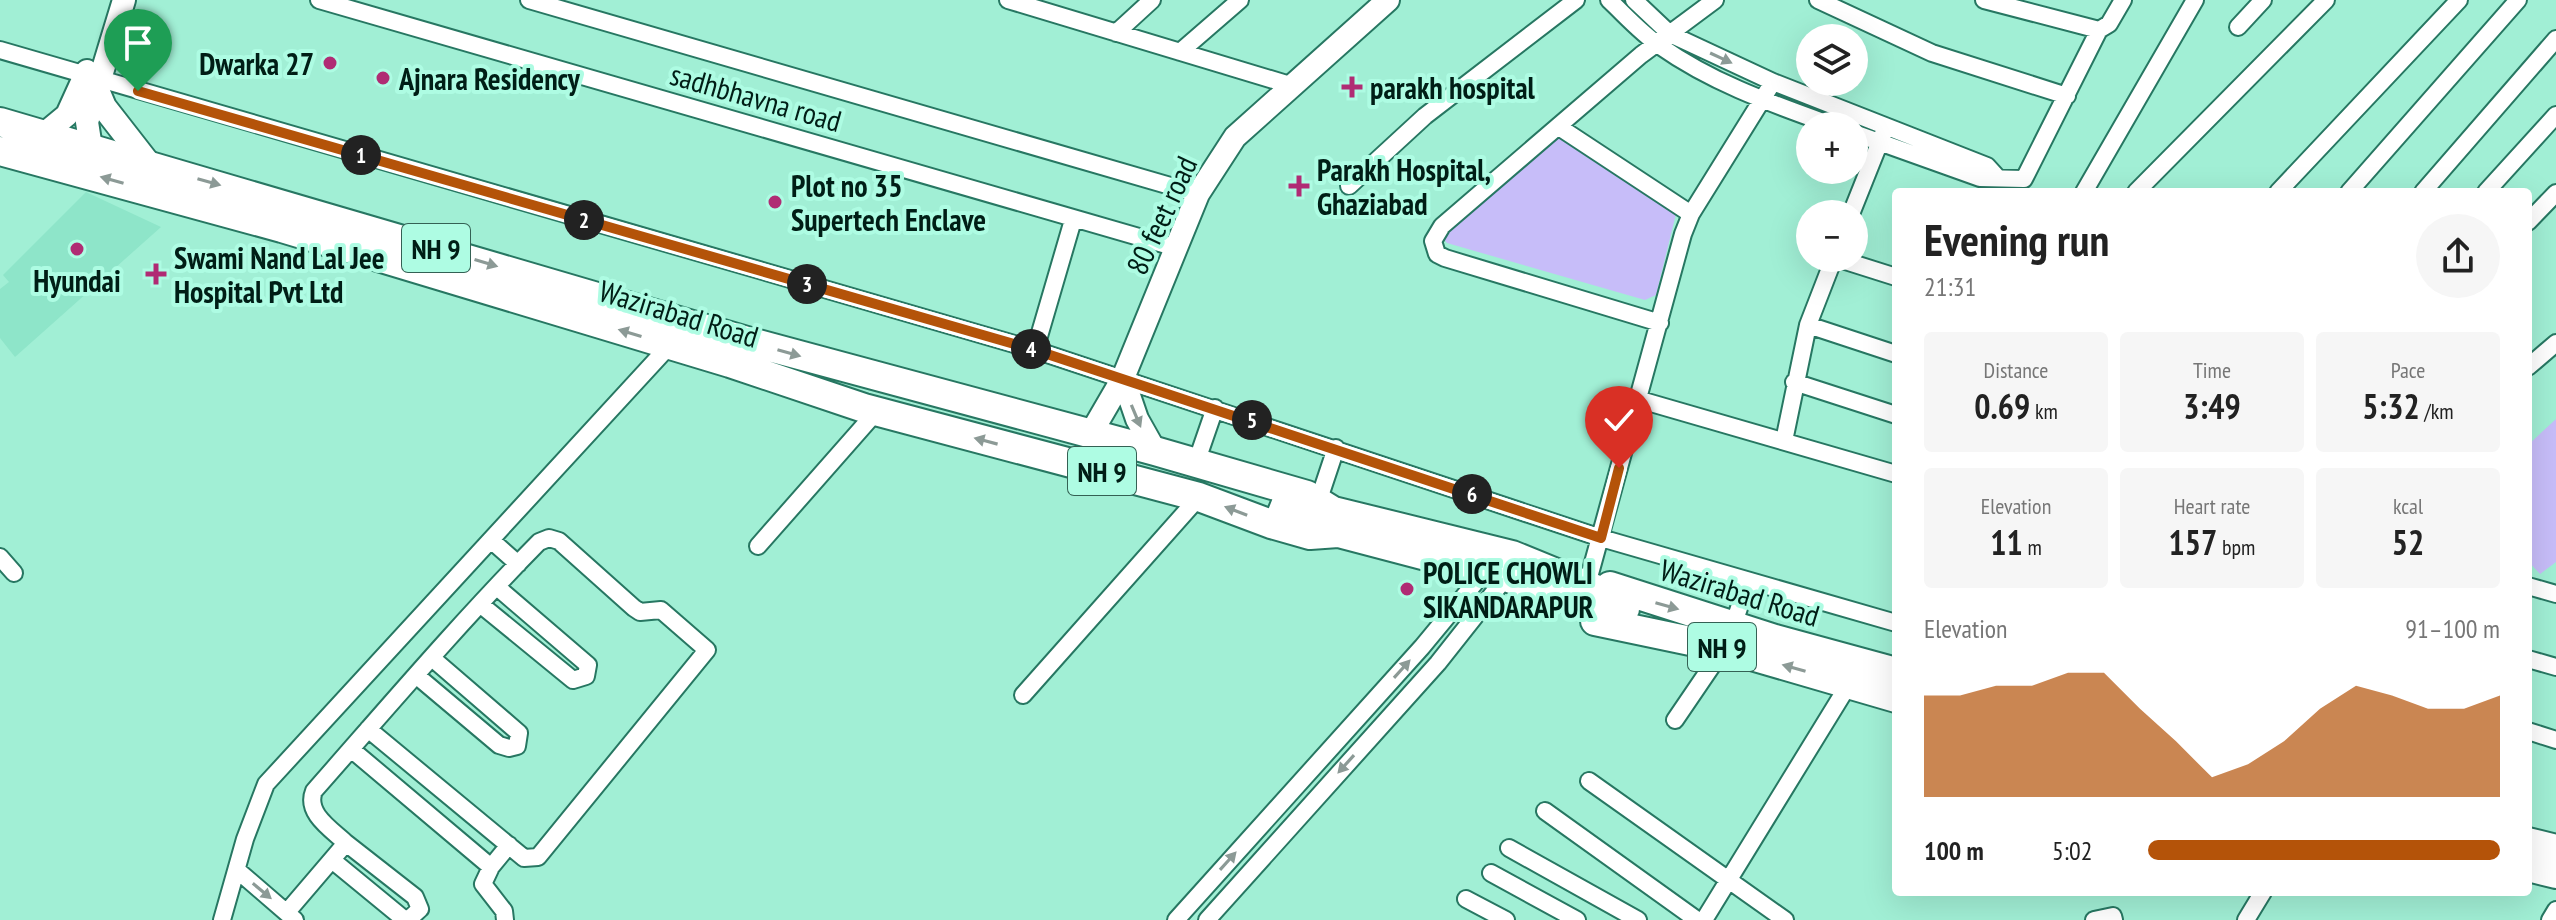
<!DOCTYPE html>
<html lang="en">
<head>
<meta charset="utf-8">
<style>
  body { margin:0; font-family:"PT Sans Narrow",sans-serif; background:#f6f6f6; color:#222; height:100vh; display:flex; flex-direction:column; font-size:30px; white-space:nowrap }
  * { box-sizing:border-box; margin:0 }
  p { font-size:26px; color:#767676 }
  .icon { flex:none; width:44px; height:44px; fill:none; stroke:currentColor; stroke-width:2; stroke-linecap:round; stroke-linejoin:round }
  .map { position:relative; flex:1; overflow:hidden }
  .side { position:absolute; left:1892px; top:188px; width:640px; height:708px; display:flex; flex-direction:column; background:#fff; border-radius:8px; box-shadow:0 8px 32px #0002 }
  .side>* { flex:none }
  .buttons { position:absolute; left:1796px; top:24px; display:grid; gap:16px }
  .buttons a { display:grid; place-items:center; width:72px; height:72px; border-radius:50%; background:#fff; box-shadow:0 8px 32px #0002; font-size:40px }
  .pin { position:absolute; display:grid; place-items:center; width:68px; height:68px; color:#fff; margin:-82px -34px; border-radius:50% 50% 50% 0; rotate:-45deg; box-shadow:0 0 8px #0007 }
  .pin .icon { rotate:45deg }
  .km { position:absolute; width:40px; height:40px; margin:-20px; border-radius:50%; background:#222; color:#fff; font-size:22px; line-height:40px; text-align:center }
  .round { display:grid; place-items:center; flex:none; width:84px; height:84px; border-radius:42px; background:#f6f6f6 }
  .head { display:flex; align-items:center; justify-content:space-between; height:136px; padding:0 32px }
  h1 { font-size:44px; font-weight:800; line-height:60px }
  .metrics { display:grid; grid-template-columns:repeat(3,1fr); gap:12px; height:136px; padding:8px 32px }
  .metrics div { display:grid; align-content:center; border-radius:8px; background:#f6f6f6; text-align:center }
  .metrics b { font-size:34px; font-weight:800 }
  .metrics small { font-size:22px; font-weight:400 }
  .metrics p { font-size:22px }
  .chart { height:224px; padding:16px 32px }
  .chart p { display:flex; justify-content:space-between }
  .chart svg { width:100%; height:144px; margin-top:8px; fill:#b45309; opacity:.7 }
  ul { padding:0 32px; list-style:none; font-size:26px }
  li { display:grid; grid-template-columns:128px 96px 1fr; align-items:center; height:60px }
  li i { height:20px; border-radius:10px; background:#b45309 }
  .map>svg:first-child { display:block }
</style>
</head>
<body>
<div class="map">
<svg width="2556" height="920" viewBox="0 0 2556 920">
  <rect width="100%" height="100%" fill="#a1efd5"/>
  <!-- built -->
  <path fill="#8ee5c9" d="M86,192L161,227L15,357L0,338V289L9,282L3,275Z"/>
  <!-- green -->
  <path fill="#c7bdf9" d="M1551,126L1676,214L1656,295L1645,300L1447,243L1435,229Z
    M2556,419V562L2540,574L2528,561V445Z"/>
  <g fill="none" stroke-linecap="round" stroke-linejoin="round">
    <!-- street casing -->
    <g stroke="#277762" stroke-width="20">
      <path id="street" d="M319,0L1177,248
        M529,0L1198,194
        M1008,0L1290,85
        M1609,0C1625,15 1641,33 1660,46C1714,84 1773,104 1834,126
        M1634,0L1670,34L1773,82L1987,166L1997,177
        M1818,0L1932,53L2067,96
        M1984,0L2099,30L2109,24L2123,0
        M2238,27L2263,0
        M1116,33L1152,0
        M0,50L1035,350L1601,538L1896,623
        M1180,52L1240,0
        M1559,127L1691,214
        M1854,133L1980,178L2024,179L2099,30
        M1349,186L1425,116L1576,0
        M2084,192L2195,0
        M2136,192L2326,0
        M2278,192L2459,0
        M2349,192L2518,0
        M2423,192L2556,39
        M2486,192L2556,115
        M1851,214L1883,134
        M2528,222L2556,193
        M1836,258L1896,277
        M1660,323L1445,258L1437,254L1433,241L1442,226L1641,55L1715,0
        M1808,325L1896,354
        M1035,350L1073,220
        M2528,367L2556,343
        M1794,382L1896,415
        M1637,399L1896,474
        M1784,441L1808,325L1834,258
        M1196,463L1215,408
        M1318,502L1336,448
        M491,540L518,564
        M758,546L876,412
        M0,557L14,573
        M1588,581L1683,234L1691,214L1773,82
        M2528,586L2556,594
        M480,604L573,680L586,676L588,665L497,587
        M1733,626L1748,581
        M2528,659L2556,667
        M417,676L499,745L509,748L517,746L519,733L432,658
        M1023,695L1199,497
        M1675,720L1724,648
        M2528,731L2556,740
        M351,749L491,867L509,845
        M1589,781L1785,920
        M1545,811L1697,920
        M346,843L415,897L420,909L408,920
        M1509,848L1638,920
        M332,860L405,920
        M491,867L483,884L504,911L505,920
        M237,870L295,920
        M1491,873L1577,920
        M1466,899L1506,920
        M287,912L346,843C331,829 305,813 314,791C388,707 461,621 539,542L549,538L559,541L634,608L640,612L661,610L707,650L538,857L524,858L368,729
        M222,920L245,839L266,784L670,345
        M1176,920L1422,647L1484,572
        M1207,920L1438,663L1506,577
        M1704,920L1849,684
        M2094,920L2113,916L2114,920
        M2246,920L2263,892
        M2550,920L2556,910"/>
    </g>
    <!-- secondary casing -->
    <g stroke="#277762" stroke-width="26">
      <path id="secondary" d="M44,134L67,115L87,71
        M91,148L87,122L124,0
        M1123,378L1137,419L1155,451
        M1091,433L1123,378L1198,194L1235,137L1388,0"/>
    </g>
    <!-- primary casing -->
    <g stroke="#277762" stroke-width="28">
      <path id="primary" d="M96,88L104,107L150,166"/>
    </g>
    <!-- highway casing -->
    <g stroke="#277762" stroke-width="32">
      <path id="highway" d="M0,122L747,341L1155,451L1307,495L1333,511
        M0,151L282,228L730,363L864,408L1199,497L1271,524L1310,535L1338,533
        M1293,501L1512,555L1610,595L1623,602L1625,609L1621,615L1610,614L1506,577L1293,521L1282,513L1286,503Z
        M1610,586L1775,639L1896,672
        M1595,621L1724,648L1896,698
        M2528,842L2556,849
        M2528,867L2556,874"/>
    </g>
    <!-- street -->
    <use href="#street" stroke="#fff" stroke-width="16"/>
    <!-- secondary -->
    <use href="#secondary" stroke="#fff" stroke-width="22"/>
    <!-- primary -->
    <use href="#primary" stroke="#fff" stroke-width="24"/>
    <!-- highway -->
    <use href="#highway" stroke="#fff" stroke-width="28"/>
  </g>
  <!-- one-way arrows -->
  <defs><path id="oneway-solid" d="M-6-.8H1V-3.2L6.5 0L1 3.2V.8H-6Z" transform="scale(2)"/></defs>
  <g fill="#8c9a96">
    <use href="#oneway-solid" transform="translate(1721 58) rotate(25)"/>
    <use href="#oneway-solid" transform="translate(112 180) rotate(-164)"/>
    <use href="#oneway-solid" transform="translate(209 182) rotate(16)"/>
    <use href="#oneway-solid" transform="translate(486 263) rotate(17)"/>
    <use href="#oneway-solid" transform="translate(630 333) rotate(-163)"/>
    <use href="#oneway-solid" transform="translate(789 353) rotate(16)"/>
    <use href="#oneway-solid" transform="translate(1136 416) rotate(67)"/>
    <use href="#oneway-solid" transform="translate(986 441) rotate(-165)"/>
    <use href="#oneway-solid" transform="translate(1236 511) rotate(-159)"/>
    <use href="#oneway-solid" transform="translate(1667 606) rotate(16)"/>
    <use href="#oneway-solid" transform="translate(1794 668) rotate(-164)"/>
    <use href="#oneway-solid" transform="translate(1402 669) rotate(-48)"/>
    <use href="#oneway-solid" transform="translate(1346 764) rotate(132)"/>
    <use href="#oneway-solid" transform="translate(1228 861) rotate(-48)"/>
    <use href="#oneway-solid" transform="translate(262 891) rotate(40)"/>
  </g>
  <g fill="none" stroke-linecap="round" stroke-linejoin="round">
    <!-- route casing -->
    <g stroke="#fff" stroke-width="16">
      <path id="route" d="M138,91L1035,350L1601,538L1619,468"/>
    </g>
    <!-- route -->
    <use href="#route" stroke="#b45309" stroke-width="10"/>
  </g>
  <!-- markers -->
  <g fill="#b02c74" stroke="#aefce3" stroke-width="3">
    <circle cx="330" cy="63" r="8"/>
    <circle cx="383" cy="78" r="8"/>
    <path d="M1348 75h8v8h8v8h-8v8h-8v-8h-8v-8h8z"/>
    <path d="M1295 174h8v8h8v8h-8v8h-8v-8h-8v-8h8z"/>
    <circle cx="775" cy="202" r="8"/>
    <circle cx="77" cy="249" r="8"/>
    <path d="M152 262h8v8h8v8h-8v8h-8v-8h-8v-8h8z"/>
    <circle cx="1407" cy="589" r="8"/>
  </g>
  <g text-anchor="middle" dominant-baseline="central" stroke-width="8" stroke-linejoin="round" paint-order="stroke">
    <!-- shield labels -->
    <g fill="#aefce3" stroke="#346154" stroke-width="2">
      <rect x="402" y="224" width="68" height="48" rx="6"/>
      <rect x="1068" y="447" width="68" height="48" rx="6"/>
      <rect x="1688" y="623" width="68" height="48" rx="6"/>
    </g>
    <g font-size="28" font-weight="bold" fill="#001e16">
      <text x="436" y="248">NH 9</text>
      <text x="1102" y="471">NH 9</text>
      <text x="1722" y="647">NH 9</text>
    </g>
    <!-- poi labels -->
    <g font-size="30" font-weight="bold" fill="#001e16" stroke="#aefce3" text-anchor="start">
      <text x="314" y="63" text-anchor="end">Dwarka 27</text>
      <text x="399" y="78">Ajnara Residency</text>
      <text x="1370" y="87">parakh hospital</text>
      <text x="1317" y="169">Parakh Hospital,<tspan x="1317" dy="34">Ghaziabad</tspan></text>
      <text x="791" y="185">Plot no 35<tspan x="791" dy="34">Supertech Enclave</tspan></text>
      <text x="174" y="257">Swami Nand Lal Jee<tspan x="174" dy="34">Hospital Pvt Ltd</tspan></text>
      <text x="77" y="280" text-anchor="middle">Hyundai</text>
      <text x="1423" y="572">POLICE CHOWLI<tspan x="1423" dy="34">SIKANDARAPUR</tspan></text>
    </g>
    <!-- street labels -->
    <g font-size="30" fill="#001e16" stroke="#aefce3">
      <text transform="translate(756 97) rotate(16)">sadhbhavna road</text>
      <text transform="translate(1161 215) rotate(-65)">80 feet road</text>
      <text transform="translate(679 313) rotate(17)">Wazirabad Road</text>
      <text transform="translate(1740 592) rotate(17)">Wazirabad Road</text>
    </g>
  </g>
</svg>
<div class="buttons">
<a><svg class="icon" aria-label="layers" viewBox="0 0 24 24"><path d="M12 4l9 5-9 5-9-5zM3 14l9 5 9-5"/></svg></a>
<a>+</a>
<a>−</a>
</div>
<div class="pin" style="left:138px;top:91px;background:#1e9e55"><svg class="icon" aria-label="arrive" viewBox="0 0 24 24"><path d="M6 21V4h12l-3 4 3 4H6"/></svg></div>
<div class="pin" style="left:1619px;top:468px;background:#d93025"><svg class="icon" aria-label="check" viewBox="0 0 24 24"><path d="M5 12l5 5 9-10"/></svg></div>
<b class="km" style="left:361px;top:155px">1</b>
<b class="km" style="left:584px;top:220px">2</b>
<b class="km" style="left:807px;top:284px">3</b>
<b class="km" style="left:1031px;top:349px">4</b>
<b class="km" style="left:1252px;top:420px">5</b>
<b class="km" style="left:1472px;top:494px">6</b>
<section class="side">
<div class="head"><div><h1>Evening run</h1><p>21:31</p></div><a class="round"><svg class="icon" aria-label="share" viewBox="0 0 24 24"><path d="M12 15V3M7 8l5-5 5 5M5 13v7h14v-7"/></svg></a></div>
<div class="metrics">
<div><p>Distance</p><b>0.69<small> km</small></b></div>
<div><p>Time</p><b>3:49</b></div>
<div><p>Pace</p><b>5:32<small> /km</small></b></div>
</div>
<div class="metrics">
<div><p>Elevation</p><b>11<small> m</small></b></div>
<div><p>Heart rate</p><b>157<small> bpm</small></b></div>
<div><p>kcal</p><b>52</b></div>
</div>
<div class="chart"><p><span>Elevation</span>91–100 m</p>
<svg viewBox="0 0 160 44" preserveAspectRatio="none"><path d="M0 44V13L10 13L20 10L30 10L40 6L50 6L60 17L70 27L80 38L90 34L100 27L110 17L120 10L130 13L140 17L150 17L160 13V44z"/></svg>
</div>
<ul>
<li><b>100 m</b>5:02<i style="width:100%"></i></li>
</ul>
</section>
</div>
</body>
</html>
